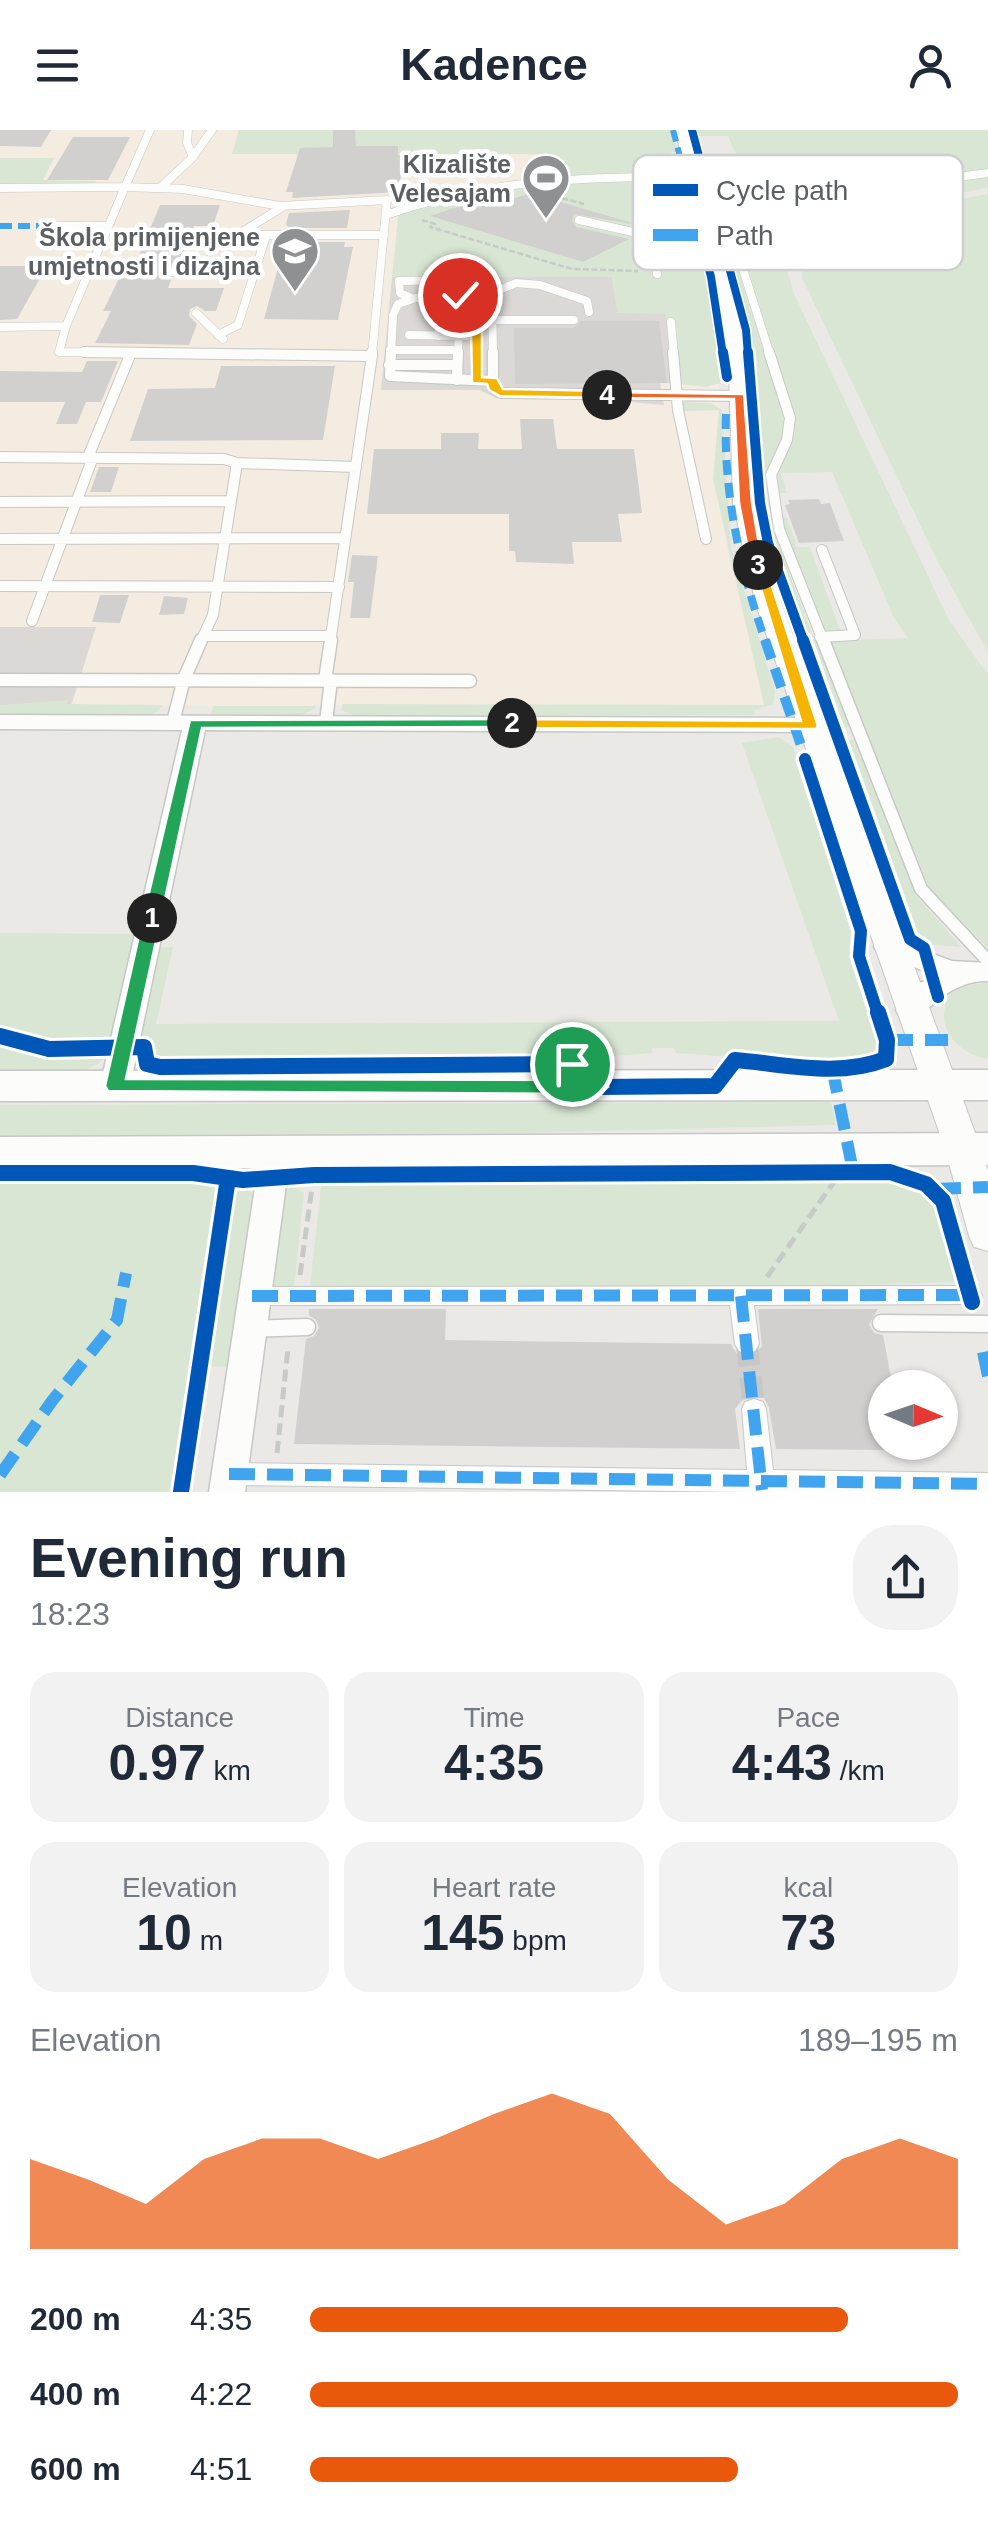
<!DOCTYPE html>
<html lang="en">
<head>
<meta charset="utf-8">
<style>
  body { margin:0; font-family:Helvetica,sans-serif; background:#f2f2f3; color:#1f2937; height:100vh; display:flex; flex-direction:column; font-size:38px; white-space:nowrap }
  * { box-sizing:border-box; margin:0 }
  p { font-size:32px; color:#747a83 }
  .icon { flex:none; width:55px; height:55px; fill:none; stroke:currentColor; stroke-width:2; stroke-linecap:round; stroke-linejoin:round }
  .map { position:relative; height:1362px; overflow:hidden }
  .details { display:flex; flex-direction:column; background:#fff; flex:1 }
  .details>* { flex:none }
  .needle { width:65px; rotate:92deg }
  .controls { position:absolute; left:868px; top:1240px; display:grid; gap:20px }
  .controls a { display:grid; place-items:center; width:90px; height:90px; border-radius:50%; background:#fff; box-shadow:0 2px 8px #0004; font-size:50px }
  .pin { position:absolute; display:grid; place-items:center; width:85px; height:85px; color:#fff; margin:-42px; border:5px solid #fff; border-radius:50%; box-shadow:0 2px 10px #0007 }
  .km { position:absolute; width:50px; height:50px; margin:-25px; border-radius:50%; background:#222; color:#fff; font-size:28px; line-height:50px; text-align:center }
  .round { display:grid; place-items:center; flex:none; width:105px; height:105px; border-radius:40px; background:#f2f2f3 }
  .head { display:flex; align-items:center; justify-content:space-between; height:170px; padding:0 30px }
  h1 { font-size:55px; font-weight:700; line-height:75px }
  .metrics { display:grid; grid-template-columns:repeat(3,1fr); gap:15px; height:170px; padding:10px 30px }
  .metrics div { display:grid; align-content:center; border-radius:25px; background:#f2f2f3; text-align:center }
  .metrics b { font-size:50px; font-weight:700 }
  .metrics small { font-size:28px; font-weight:400 }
  .metrics p { font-size:28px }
  .chart { height:280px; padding:20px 30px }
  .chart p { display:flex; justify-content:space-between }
  .chart svg { width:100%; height:180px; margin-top:10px; fill:#ea580c; opacity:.7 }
  ul { padding:0 30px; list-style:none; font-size:32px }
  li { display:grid; grid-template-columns:160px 120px 1fr; align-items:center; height:75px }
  li i { height:25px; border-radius:12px; background:#ea580c }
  header { display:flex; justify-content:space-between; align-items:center; height:130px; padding:0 30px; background:#fff; font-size:45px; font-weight:700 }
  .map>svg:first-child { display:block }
</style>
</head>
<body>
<header><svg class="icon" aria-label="menu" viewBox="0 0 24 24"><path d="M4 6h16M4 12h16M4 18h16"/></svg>Kadence<svg class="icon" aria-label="person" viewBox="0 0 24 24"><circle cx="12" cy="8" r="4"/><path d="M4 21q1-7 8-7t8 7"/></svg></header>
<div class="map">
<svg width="988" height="1362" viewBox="0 0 988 1362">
  <rect width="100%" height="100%" fill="#ebe9e6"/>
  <!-- commercial -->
  <path fill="#f4ece0" d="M0,0H239L233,24H547L541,51L719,254L723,389L728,424L769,575L0,576Z"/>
  <!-- industrial -->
  <path fill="#dbd8d6" d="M392,147H703L719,254L660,253L664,275L582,268H496L479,260H381Z
    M0,497H96L71,576H0Z"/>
  <!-- green -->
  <path fill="#d8e6d3" d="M239,0H672L677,21L671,23L665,34L654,35L663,37L660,44L682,43L717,186L722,252L706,257L678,254L665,184L617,183L612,147H392L400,70L540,52L546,24H232Z
    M695,0H988V41C926,51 764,70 740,136L743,156L787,287L779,318L765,345L770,392L812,504H803L771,411L763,368L756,241L747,187L705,34L740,33L728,6H697Z
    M0,28H54L43,50L96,51L94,55H0Z
    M988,44V58C930,68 818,82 787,139L794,164L949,490L988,545V818L929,758L831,511L908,508L894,488L832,342L781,343L787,363H778V336L790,306L746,136C781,70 921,54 988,44Z
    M988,64V523L937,430L802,148C803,93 946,72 988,64Z
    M682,272L711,273L722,280L731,418L775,561L773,574L755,580V585L355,586L341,580L343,574L764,575L713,349L719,280L683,281Z
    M782,387L787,388L797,417H810L841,503H825L789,417Z
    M804,509H814L850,597H836Z
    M68,570L67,574L163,575L153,585H0V575Z
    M213,576H315V578L302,585H211Z
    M778,607L793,616L854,803L853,826L884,915L878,928C850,940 715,925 676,923L674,918H652V923L541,932L179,933L156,930L150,925V910H138L157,818L173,817L156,894L839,891L742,613Z
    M846,608L855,611L915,764L961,817L924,814L913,807L844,617L848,616Z
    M0,803L136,804L113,912L45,915L0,901Z
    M988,853V929C969,927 944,909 944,887C944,877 948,875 942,864L961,856Z
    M0,916L39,927L109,923C88,953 33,942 0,942Z
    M831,972L836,995L518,1003L0,1006V975Z
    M876,1045L912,1051L934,1065L954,1152L719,1159L310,1157L321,1057L331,1047Z
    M0,1048H194L207,1051L215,1060L170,1362H0Z
    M248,1055L252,1065L230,1237L211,1236L209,1232L233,1063Z
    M291,1055L304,1063L294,1157H273L284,1065Z"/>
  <!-- building -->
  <path fill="#d2d0cf" d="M0,0H51L41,17L0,16Z
    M333,0H355L356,16H398V25H403L399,62L292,68L293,62H286L300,18L333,17Z
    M73,7H130L108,50H47Z
    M541,60L547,68L639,95L574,84L572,91L576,97L629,109L583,132L430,86L487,67L502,72Z
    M160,75H220L213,96H194L178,134L163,135L159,141L161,148L171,150L168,158H224L216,181H205L197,176L190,179L189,186L197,194L189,215L95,213L111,181H103L129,128H138Z
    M350,80L347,98H289L286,94L289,83Z
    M285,112H345L344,117H353L338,190L264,189Z
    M0,136H47L17,189L0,190Z
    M581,191H659L667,253L515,254L514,198H574Z
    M87,231H118L101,272H86L77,294H56L65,272H0V241L82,242Z
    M221,236H335L323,310L130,311L148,259L215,258Z
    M520,289H553L557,319H634L642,383L618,384L622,412H572L574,434L516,432L515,421H509V384H367L374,319H441V303H479L478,319H522Z
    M99,337H119L111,362H90Z
    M819,369L821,374L830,373L844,411L799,413L785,375L790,374L788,370Z
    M352,425L378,426L370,488H350L354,452H348Z
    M100,465H129L120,493L92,492Z
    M164,466L188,468L184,484L159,485Z
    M309,1179H446L445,1210L731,1214L736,1223L746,1228L756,1224L762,1216L758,1179H878L869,1194L874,1203L883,1205L893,1258H885V1320L776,1319L769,1278L764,1268L755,1265L744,1268L735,1279L740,1319L294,1314L306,1209L314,1206L319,1198L316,1190L309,1185Z"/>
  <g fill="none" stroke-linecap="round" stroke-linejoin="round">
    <!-- pedestrian-tunnel -->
    <path stroke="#c7c7c5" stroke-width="22" stroke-dasharray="22 11" stroke-linecap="butt" d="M747,1214L754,1279"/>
    <!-- service-far3 casing -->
    <g stroke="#c7c7c6" stroke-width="9">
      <path id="service-far3" d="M188,0L187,13L193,27
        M642,47L657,144
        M0,58L125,57L150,0
        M160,58L193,27L212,0
        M386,85C487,49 591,46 697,47
        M579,90L651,106
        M53,96H107
        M238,105H384
        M210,122L284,76
        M166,142H255
        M492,163L493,225
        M411,168L400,163L399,151L460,150
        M196,183L223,209
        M492,190H574
        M458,192L477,193L476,225
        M671,192L674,225
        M0,197L66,196
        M218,205L238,195L266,106
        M409,205L467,206
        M438,206L442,166
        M390,220H458
        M279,225L59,222L66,196L125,57L183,59L280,76L387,70L372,225
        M391,225L393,185L398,174L416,168L492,163L516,153L540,155L587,171L589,182
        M458,225L460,165
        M770,225L742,136C796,63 904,54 988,43"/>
    </g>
    <!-- service-far2 casing -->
    <g stroke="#c7c7c6" stroke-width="12">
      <path id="service-far2" d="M84,222L372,226V222
        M391,222L390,246L493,251
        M493,222V258L501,263L740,266
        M673,222L678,280L706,409
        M769,222L790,288L787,310L771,345L779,399L824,513
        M389,235H457
        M457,250L458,222
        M476,250V222
        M0,327L224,329L237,333L356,337
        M88,327L131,223
        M0,372L231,371
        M0,409L345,408
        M0,456L339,457
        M32,491L93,327
        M204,506H331
        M820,507L855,505L822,420
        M200,513L213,485L237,333
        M330,513L372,226"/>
    </g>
    <!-- service-far1 casing -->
    <g stroke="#c7c7c6" stroke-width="15">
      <path id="service-far1" d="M823,510L921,759L988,831
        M0,550L470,551
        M325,550L331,510
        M173,592L184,549L201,510
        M326,592L331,550"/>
    </g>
    <!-- service casing -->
    <g stroke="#c7c7c6" stroke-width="19">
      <path id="service" d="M881,1193L988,1194
        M250,1199L307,1197"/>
    </g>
    <!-- pedestrian casing -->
    <g stroke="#c7c7c6" stroke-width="2">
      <path id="pedestrian" d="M970,1156L978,1158L982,1165L978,1172L970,1174L754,1175L759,1214L755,1221L747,1224L739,1221L735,1214L730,1175H252L244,1173L240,1166L244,1159L252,1157Z
        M754,1269L763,1272L766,1279L773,1340L988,1343V1362H743L229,1355L220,1352L216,1344L220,1336L229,1333L747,1340L742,1279L745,1272Z"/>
    </g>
    <!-- minor casing -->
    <g stroke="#c7c7c6" stroke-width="3">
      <path id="minor" d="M0,585L810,588L822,595L810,602L205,600L130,956L126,964L115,967L104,964L100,956L182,600L0,599Z
        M888,808L952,831L988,833V851C961,850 937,868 920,887H900L896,880L917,854L937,846L878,823L874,817L878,811Z
        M275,1013L286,1016L290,1024L245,1362H209L260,1024L264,1016Z"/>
    </g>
    <!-- tertiary casing -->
    <g stroke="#c7c7c6" stroke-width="2">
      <path id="tertiary" d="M675,0H691L739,175L749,242L757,373L782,475L981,1019L988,1041V1121L974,1117L969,1106L945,1019L756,475L733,373L729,242L719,175Z"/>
    </g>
    <!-- secondary casing -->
    <g stroke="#c5c6c5" stroke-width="3">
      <path id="secondary" d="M988,940V970L0,971V941Z
        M988,1003V1035L0,1039V1007Z"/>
    </g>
    <!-- path-far1 -->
    <path stroke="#c6cbc8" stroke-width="2.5" stroke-dasharray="6 2.5" stroke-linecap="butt" d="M554,66L584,74
      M422,90L435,94L430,97L572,139L638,141"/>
    <!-- path -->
    <path stroke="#c6cbc8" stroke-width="5" stroke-dasharray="12 6" stroke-linecap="butt" d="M300,1145L313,1050
      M767,1147L836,1049
      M277,1323L288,1218"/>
    <!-- service-far3 -->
    <use href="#service-far3" stroke="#fcfcfb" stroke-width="8"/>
    <!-- service-far2 -->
    <use href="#service-far2" stroke="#fcfcfb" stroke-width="10"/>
    <!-- service-far1 -->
    <use href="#service-far1" stroke="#fcfcfb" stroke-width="12"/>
    <!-- service -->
    <use href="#service" stroke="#fcfcfb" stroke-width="16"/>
    <!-- pedestrian -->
    <use href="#pedestrian" fill="#fcfcfb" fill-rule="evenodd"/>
    <!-- minor -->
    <use href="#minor" fill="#fcfcfb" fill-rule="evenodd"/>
    <!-- tertiary -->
    <use href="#tertiary" fill="#fcfcfb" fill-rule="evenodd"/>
    <!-- secondary -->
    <use href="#secondary" fill="#fcfcfb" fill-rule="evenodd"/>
    <!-- quiet-far3 -->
    <path stroke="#40a5ee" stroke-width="6" stroke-dasharray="12 6" stroke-linecap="butt" d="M673,0L689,61
      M0,96H53"/>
    <!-- quiet-far2 -->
    <path stroke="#40a5ee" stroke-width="8" stroke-dasharray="15 8" stroke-linecap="butt" d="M726,284C723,361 740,440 766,513"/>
    <!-- quiet-far1 -->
    <path stroke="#40a5ee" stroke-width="10" stroke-dasharray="20 10" stroke-linecap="butt" d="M765,510L808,636"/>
    <!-- quiet -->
    <path stroke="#40a5ee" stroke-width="12" stroke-dasharray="26 12" stroke-linecap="butt" d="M887,910H948
      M832,937L853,1041
      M935,1059L988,1057
      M252,1166L970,1165
      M741,1166L762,1360
      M983,1222L988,1246
      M229,1344L988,1354
      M0,1345L52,1271L117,1190L126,1143"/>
    <!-- cycleway-far3 casing -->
    <g stroke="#fff" stroke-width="11">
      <path id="cycleway-far3" d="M692,0L746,200L748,225
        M687,56L711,147L723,225"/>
    </g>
    <!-- cycleway-far2 casing -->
    <g stroke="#fff" stroke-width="15">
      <path id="cycleway-far2" d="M723,222L727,247
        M748,222L760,373L768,413L804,513"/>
    </g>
    <!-- cycleway-far1 casing -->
    <g stroke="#fff" stroke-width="19">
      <path id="cycleway-far1" d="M803,510L910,809L924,818L938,867
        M805,629L861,801L859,826L878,884"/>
    </g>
    <!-- cycleway casing -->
    <g stroke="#fff" stroke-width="22">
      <path id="cycleway" d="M0,906L49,919L144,917L147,934L160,937L573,934L598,957L715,956L735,930C784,934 839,948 886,929L887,910L878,882
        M0,1043H193L243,1050L314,1045L890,1042L926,1054L943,1071L972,1172
        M181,1362L228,1048"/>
    </g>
    <!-- cycleway-far3 -->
    <use href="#cycleway-far3" stroke="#0057b8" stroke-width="8"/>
    <!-- cycleway-far2 -->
    <use href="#cycleway-far2" stroke="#0057b8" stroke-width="10"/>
    <!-- cycleway-far1 -->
    <use href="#cycleway-far1" stroke="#0057b8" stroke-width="12"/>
    <!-- cycleway -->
    <use href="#cycleway" stroke="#0057b8" stroke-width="16"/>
  </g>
  <!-- split-1 -->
  <path fill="#22a559" stroke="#fff" stroke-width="2.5" d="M152,783L161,788L126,949L578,950L563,934L572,928L608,957L598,964L108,961L105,956L143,788Z"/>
  <!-- split-2 -->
  <path fill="#22a559" stroke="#fff" stroke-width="2.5" d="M512,589L520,593L518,597L202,598L161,788L152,794L143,788L190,590Z"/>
  <!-- split-3 -->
  <path fill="#f5b400" stroke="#fff" stroke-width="2.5" d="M753,432L765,435L818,596L816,599L512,598L505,593L512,589L801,591Z"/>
  <!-- split-4 -->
  <path fill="#f0652b" stroke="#fff" stroke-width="2.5" d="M603,262L744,264L752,373L763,438L751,435L739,373L734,269L607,268Z"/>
  <!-- split-5 -->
  <path fill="#f5b400" stroke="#fff" stroke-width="2.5" d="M460,162L465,165L464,189L482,193V247L497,248L503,259L607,261L613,265L607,268L500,266L489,260L487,254L472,253L471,196L453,192L455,165Z"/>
  <!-- icons -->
  <defs>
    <g id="stadium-pin" transform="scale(2.5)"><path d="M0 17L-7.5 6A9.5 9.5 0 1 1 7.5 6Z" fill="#8e9091" stroke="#fff"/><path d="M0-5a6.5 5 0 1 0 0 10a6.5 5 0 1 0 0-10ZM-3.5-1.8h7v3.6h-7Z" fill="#fff"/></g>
    <g id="school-pin" transform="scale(2.5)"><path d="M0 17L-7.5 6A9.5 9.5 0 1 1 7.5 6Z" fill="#8e9091" stroke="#fff"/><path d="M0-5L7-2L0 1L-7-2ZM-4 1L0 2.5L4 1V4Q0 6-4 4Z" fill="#fff"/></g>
  </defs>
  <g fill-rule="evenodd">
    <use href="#stadium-pin" x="546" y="48"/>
    <use href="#school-pin" x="295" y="121"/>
  </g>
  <g text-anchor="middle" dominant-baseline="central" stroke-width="9" stroke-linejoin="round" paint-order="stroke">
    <!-- far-poi labels -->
    <g font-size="25" font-weight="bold" fill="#5c6063" stroke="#fff" text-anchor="end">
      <text x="511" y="34">Klizalište<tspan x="511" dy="29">Velesajam</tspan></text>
      <text x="260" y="107">Škola primijenjene<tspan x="260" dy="29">umjetnosti i dizajna</tspan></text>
    </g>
  </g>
  <!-- legend -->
  <rect x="633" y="25" width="330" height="115" rx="15" fill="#fff" stroke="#cecfd0" stroke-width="2.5"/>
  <rect x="653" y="54" width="45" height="12" fill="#0057b8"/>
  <rect x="653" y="99" width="45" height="12" fill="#40a5ee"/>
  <g font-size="28" fill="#5c6063">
    <text x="716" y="70">Cycle path</text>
    <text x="716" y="115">Path</text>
  </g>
</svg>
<div class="controls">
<a><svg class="needle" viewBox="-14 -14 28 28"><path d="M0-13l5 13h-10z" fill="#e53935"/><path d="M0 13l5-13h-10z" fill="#747a83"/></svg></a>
</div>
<div class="pin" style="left:572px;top:934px;background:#1e9e55"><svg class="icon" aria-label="arrive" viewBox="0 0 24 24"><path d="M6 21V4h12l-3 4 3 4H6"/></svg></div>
<div class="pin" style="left:460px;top:165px;background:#d93025"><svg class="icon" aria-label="check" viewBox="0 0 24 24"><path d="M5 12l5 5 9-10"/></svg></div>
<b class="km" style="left:152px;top:788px">1</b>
<b class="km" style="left:512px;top:593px">2</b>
<b class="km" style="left:758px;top:435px">3</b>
<b class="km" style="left:607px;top:265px">4</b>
</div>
<section class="details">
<div class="head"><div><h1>Evening run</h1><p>18:23</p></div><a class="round"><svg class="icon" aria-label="share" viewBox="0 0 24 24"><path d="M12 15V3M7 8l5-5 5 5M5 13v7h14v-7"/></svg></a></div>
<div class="metrics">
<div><p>Distance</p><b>0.97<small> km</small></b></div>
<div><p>Time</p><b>4:35</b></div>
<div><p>Pace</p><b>4:43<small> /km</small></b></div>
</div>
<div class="metrics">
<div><p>Elevation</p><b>10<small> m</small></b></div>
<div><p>Heart rate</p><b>145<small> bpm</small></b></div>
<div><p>kcal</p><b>73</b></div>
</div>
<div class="chart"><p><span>Elevation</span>189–195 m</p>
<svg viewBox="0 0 160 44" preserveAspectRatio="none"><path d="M0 44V22L10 27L20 33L30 22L40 17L50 17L60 22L70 17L80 11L90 6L100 11L110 27L120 38L130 33L140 22L150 17L160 22V44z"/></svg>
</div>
<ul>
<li><b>200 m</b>4:35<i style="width:83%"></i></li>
<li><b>400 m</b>4:22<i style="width:100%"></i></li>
<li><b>600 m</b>4:51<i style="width:66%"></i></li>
</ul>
</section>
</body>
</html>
